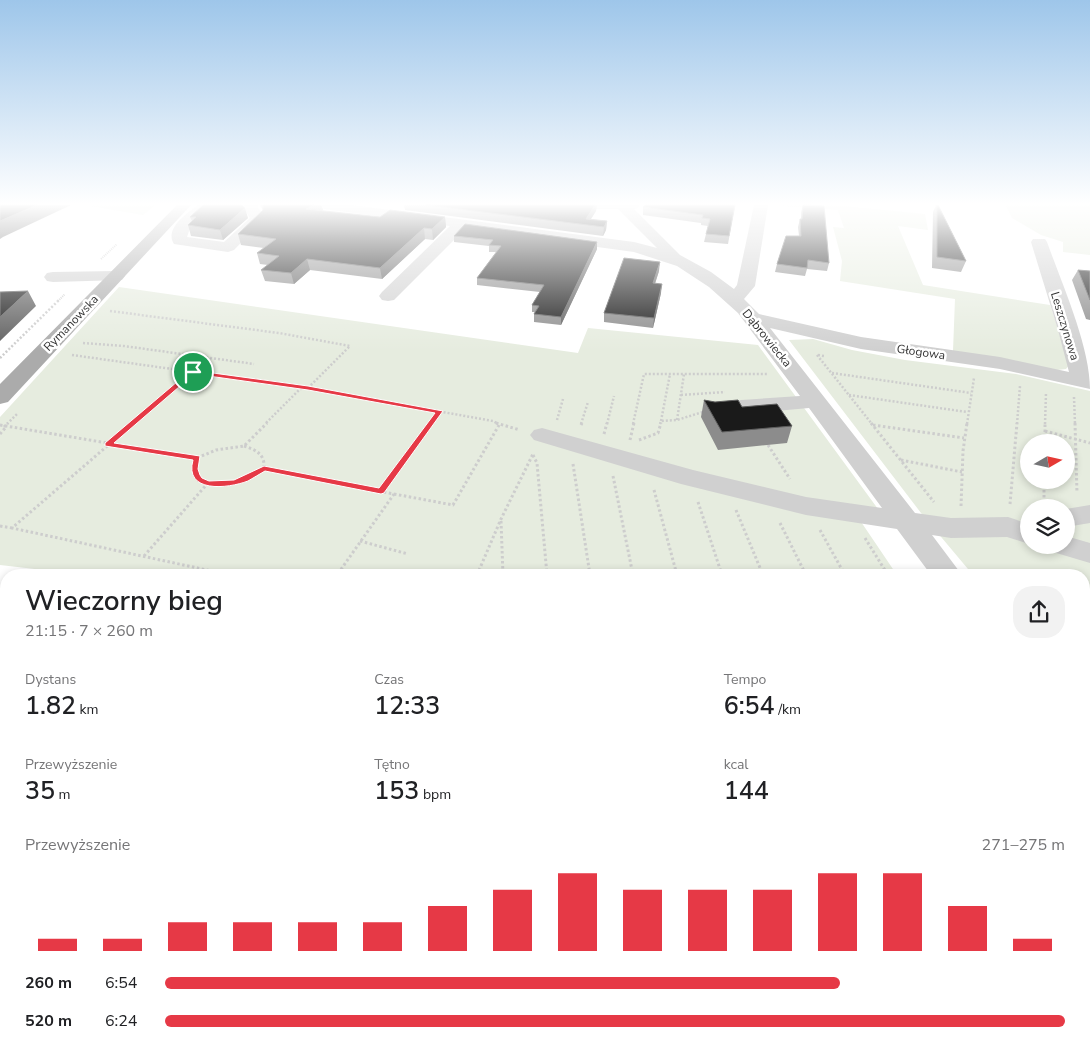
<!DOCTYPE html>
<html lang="pl">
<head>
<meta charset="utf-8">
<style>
  body { margin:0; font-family:"Nunito Sans",sans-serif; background:#f2f2f2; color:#202124; height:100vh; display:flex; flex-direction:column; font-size:19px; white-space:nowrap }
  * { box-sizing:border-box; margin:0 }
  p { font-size:16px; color:#757577 }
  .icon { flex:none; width:28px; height:28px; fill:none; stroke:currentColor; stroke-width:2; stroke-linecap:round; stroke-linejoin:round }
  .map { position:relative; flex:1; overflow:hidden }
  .drawer { position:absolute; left:0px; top:569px; width:1090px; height:481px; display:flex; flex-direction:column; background:#fff; border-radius:20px 20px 0 0; box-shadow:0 2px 8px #0003 }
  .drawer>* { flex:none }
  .needle { width:32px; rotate:81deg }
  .tools { position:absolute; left:1020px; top:434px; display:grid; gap:10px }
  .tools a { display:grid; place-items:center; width:55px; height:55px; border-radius:50%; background:#fff; box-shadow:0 2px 8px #0003; font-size:25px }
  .pin { position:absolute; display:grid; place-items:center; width:42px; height:42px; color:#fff; margin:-21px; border:2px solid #fff; border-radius:50%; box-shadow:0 1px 5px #0007 }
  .round { display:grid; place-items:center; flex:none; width:52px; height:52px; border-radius:20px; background:#f2f2f2 }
  .head { display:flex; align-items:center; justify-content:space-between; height:85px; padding:0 25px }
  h1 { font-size:28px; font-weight:600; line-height:38px }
  .metrics { display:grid; grid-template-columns:repeat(3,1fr); gap:8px; height:85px; padding:5px 25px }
  .metrics div { display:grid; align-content:center }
  .metrics b { font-size:25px; font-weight:600 }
  .metrics small { font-size:14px; font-weight:400 }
  .metrics p { font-size:14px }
  .chart { height:140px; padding:10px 25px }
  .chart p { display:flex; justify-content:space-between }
  .chart svg { width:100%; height:90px; margin-top:5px; stroke:#e63946; stroke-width:6 }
  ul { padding:0 25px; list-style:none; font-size:16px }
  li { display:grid; grid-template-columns:80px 60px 1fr; align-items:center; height:38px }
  li i { height:12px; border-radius:6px; background:#e63946 }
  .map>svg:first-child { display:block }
</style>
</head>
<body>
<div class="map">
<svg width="1090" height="1049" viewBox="0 0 1090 1049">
  <rect width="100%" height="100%" fill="#fff"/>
  <!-- green -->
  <path fill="#e6ecdf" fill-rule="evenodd" d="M94,205H156L143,215L90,206Z
    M770,205H834L925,214L928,230L898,226L923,285L1050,305L1070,364L1066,369L1057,370L953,351L955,299L840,281L842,261L833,227L844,228L838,210Z
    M1001,205H1090V255L1063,252V242L1041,235L1012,218L1006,206Z
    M119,287L578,353L588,328L758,345L878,509L851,507L897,575H87L0,565V417Z
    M813,339L852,350L905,360L1016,374L1090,391V725L1084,717V575H973L921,513L789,340ZM1029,442H1066V480H1029ZM1029,508H1066V545H1029Z
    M1084,853L1090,863V1049H850L842,1044H1084Z"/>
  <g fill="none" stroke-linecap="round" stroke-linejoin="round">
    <!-- path-far4 -->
    <path stroke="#cdcdcd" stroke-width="2" stroke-dasharray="1 1" stroke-linecap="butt" d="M101,259L117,244
      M58,301L65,294"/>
    <!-- path-far3 -->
    <path stroke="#cdcdcd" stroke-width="2.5" stroke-dasharray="2 2" stroke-linecap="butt" d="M110,311L279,333L350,346L308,388L300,389L265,424
      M83,343L124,346L254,364
      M72,355L308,388L493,421L498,424
      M817,355L872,424
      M818,355L824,356
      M0,358L59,300
      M832,373L971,393
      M681,395L725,392
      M849,395L967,412
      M1074,397L1075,424
      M557,420L563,399
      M677,420L684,374
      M661,421L670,374
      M7,424L18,413
      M132,424L193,372
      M429,424L439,411
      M581,424L588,402
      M607,424L614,396
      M633,424L644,374H768
      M660,424L661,421L677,420L706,411
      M967,424L974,378
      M1017,424L1020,386
      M1045,424L1046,393"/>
    <!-- path-far2 -->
    <path stroke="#cdcdcd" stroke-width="3" stroke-dasharray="2.5 2.5" stroke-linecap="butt" d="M134,423L12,528L230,575
      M496,423L520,430
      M871,423L934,502
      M1075,423L1077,493
      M0,425L197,458L216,450L244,446L267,423
      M581,425L582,423
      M873,425L964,438
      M4,427L8,423
      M1045,431L1090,443
      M0,434L6,427
      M604,434L607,423
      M630,440L634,423
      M639,440L658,433L661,423
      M1045,442V423
      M768,445L790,479
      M244,446C256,450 265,454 264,468L394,494L337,575
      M533,455L537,463L547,575
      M197,458C190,491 226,488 247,479C253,476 259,472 264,468
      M901,460L962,472
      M573,464L590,575
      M613,476L633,575
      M1044,480V508
      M654,490L677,575
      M381,491L430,423
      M394,494L453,505L499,425
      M698,502L722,575
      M1010,504L1017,423
      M961,506L963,451L967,423
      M736,510L763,575
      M501,521L503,575
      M780,523L806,575
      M0,526L12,528
      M820,530L845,575
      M865,538L888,575
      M360,541L408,554
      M144,556L208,483
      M477,575L501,519L533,454"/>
    <!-- path-far1 -->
    <path stroke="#cdcdcd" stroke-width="4" stroke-dasharray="3 3" stroke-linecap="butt" d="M1084,707L1090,715"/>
    <!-- path -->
    <path stroke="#cdcdcd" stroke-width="5" stroke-dasharray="4 4" stroke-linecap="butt" d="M1084,880L1090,889
      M1084,897L1088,887
      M489,1044L496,1049
      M978,1044L988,1049
      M1013,1049L1016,1044"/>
    <!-- minor -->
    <path fill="#d0d0d0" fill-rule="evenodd" d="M198,205H213L190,228L187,237L224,242L250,218L244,209V205H258V208L264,215V219L234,250L228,252L174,244C164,229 187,213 198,205Z
      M317,205H352L634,242L657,248L618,209H591L584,205H640L638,208L634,209L680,255L711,272L734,289L737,285L754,205H768L755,286L744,299L759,314L861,337L1000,357L1069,372L1058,330L1031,242L1033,239H1045L1047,242C1062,284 1090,346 1090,389L1000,369L861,349L770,328L915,513L951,518L1008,517L1029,524V544L1007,537L951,538L932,535L962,575H931L897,529L806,515L681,484L534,440L530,435L534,430L542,428L693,470L806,497L882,508L809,408L741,414L733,412L730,407L733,402L741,400L800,396L738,313L709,287L677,266L634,252L465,229L394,300L388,301L382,300L379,296L382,292L450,226L324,209Z
      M116,271L122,272L125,276L122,280L53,282L47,281L44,277L47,273L53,272Z
      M1090,505V523L1066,527V509Z
      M1066,536L1090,543V563L1053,552L1049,545H1066Z
      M1084,743L1090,746V788L1084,786Z"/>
    <!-- major -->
    <path fill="#ababab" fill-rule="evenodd" d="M177,205H191L8,402L0,404V384Z
      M0,650L6,651V679L0,678Z
      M0,701H6V733H0Z
      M529,1044H584L586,1049H531Z
      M626,1044H682L684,1049H628Z"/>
  </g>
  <!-- wall -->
  <path fill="#8c8c8c" d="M260,205H321L323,210L322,211L380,217H445L446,227L433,240L425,239L382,279L310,270L294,284L265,281L261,270L268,265L260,264L257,253L264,248L241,245L238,234L263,210Z
    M404,205H597L596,211L591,219L607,221L606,230L603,236L405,210Z
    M735,205L728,244L704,242L708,226L701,225V223L643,215V207Z
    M803,205L829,263L827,271L807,269L805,276L775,272L777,264L799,236L798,227L800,219H801V212Z
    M936,205H938L966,261L961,272L932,268L933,212Z
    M190,217L248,218L223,240L191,236L188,225L192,221Z
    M454,236L597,249L561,325L534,322V314L535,312H532V305L540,292L477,285V278L496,252H489V246L454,242Z
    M1078,270L1090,271V320L1086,319L1072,280Z
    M659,271L655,284L661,293L653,328L604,322V313Z
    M704,400L742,407L792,426L787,443L718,450L701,417Z"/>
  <!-- shaded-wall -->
  <path fill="#5f5f5f" d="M37,205H71L3,237L0,239V221Z
    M314,205H321L323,210L308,219L306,209Z
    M595,205H597L596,211L587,225L586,219Z
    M245,208L248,218L223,240L220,230Z
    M445,217L446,227L433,240L432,229Z
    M607,221L606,230L603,236L604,227Z
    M424,228L425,239L382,279L380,268Z
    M597,242V249L561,325V317Z
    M307,259L310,270L294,284L291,273Z
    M660,262L659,271L652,292L653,283Z
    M662,284L661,293L653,328L654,318Z
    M28,291L36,306L0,341V317Z
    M221,1044H235L233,1049H220Z"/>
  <!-- building -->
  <path fill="#1a1a1a" stroke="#5f5f5f" d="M0,205H37L0,221Z
    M203,205H242L245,208L220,230L188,225L196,217H190Z
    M263,205H314L306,209L380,217L390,210L445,217L432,229L424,228L380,268L307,259L291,273L261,270L279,256L257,253L276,239L238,234L263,210Z
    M426,205H595L586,219L607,221L604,227Z
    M645,205H735L729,236L706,234L710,219L702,218L703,215L643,207Z
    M803,205L824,206L829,263L808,260L807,268L777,264L786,236H801L800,219H802Z
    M937,205H938L966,261L937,257Z
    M465,224L597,242L561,317L534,314L539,306L532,305L544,285L477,278L501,246L489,245L493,240L454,236Z
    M624,258L660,262L653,283L662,284L654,318L604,313Z
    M1078,270L1090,271V300Z
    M28,291L0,317V292Z
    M704,400L715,402L738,400L742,407L777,404L792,426L722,432Z
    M148,1044H221L220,1049H146Z"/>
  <!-- sky -->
  <linearGradient id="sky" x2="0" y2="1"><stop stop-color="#9ec6ea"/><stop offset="0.58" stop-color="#fff"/><stop offset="1" stop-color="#fff" stop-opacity="0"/></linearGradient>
  <rect width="1090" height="351" fill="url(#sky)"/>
  <!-- route -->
  <path fill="#e63946" stroke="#fff" fill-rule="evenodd" d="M191,370L308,386L443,411L384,493L381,494L265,471C259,474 254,478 248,481C227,489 184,493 193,460L105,446V443ZM194,374L308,390L435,413L379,488L264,466L234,480L209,481L202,478L200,475L198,469L200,456L114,443Z"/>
  <g text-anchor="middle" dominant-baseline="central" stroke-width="5" stroke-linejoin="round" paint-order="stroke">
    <!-- far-street labels -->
    <g font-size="12" fill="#333" stroke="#fff">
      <text transform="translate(71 323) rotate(-46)">Rymanowska</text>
      <text transform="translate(1065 326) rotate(73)">Leszczynowa</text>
      <text transform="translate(767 338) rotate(51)">Dąbrowiecka</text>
      <text transform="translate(921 352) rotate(8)">Głogowa</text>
    </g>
  </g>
</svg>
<div class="tools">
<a><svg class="needle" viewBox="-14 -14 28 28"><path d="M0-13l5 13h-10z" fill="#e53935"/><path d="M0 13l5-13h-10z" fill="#757577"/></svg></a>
<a><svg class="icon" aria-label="layers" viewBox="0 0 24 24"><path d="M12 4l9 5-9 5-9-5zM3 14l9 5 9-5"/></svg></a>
</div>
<div class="pin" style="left:193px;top:372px;background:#1e9e55"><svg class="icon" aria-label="arrive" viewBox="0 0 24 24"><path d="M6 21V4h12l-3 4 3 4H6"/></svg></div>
<section class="drawer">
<div class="head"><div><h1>Wieczorny bieg</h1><p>21:15 · 7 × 260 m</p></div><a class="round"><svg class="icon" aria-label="share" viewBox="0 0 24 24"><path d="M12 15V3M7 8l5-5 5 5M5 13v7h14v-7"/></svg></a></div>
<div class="metrics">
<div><p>Dystans</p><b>1.82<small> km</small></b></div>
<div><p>Czas</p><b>12:33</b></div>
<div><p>Tempo</p><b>6:54<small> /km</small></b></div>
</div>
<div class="metrics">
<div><p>Przewyższenie</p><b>35<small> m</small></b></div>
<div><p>Tętno</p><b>153<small> bpm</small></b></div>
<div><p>kcal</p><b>144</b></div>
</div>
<div class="chart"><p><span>Przewyższenie</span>271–275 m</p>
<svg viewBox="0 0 160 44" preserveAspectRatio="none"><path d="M5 44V38M15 44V38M25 44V30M35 44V30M45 44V30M55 44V30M65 44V22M75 44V14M85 44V6M95 44V14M105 44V14M115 44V14M125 44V6M135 44V6M145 44V22M155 44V38"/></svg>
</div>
<ul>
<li><b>260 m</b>6:54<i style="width:75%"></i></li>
<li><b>520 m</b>6:24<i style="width:100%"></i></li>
</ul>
</section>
</div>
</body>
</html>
